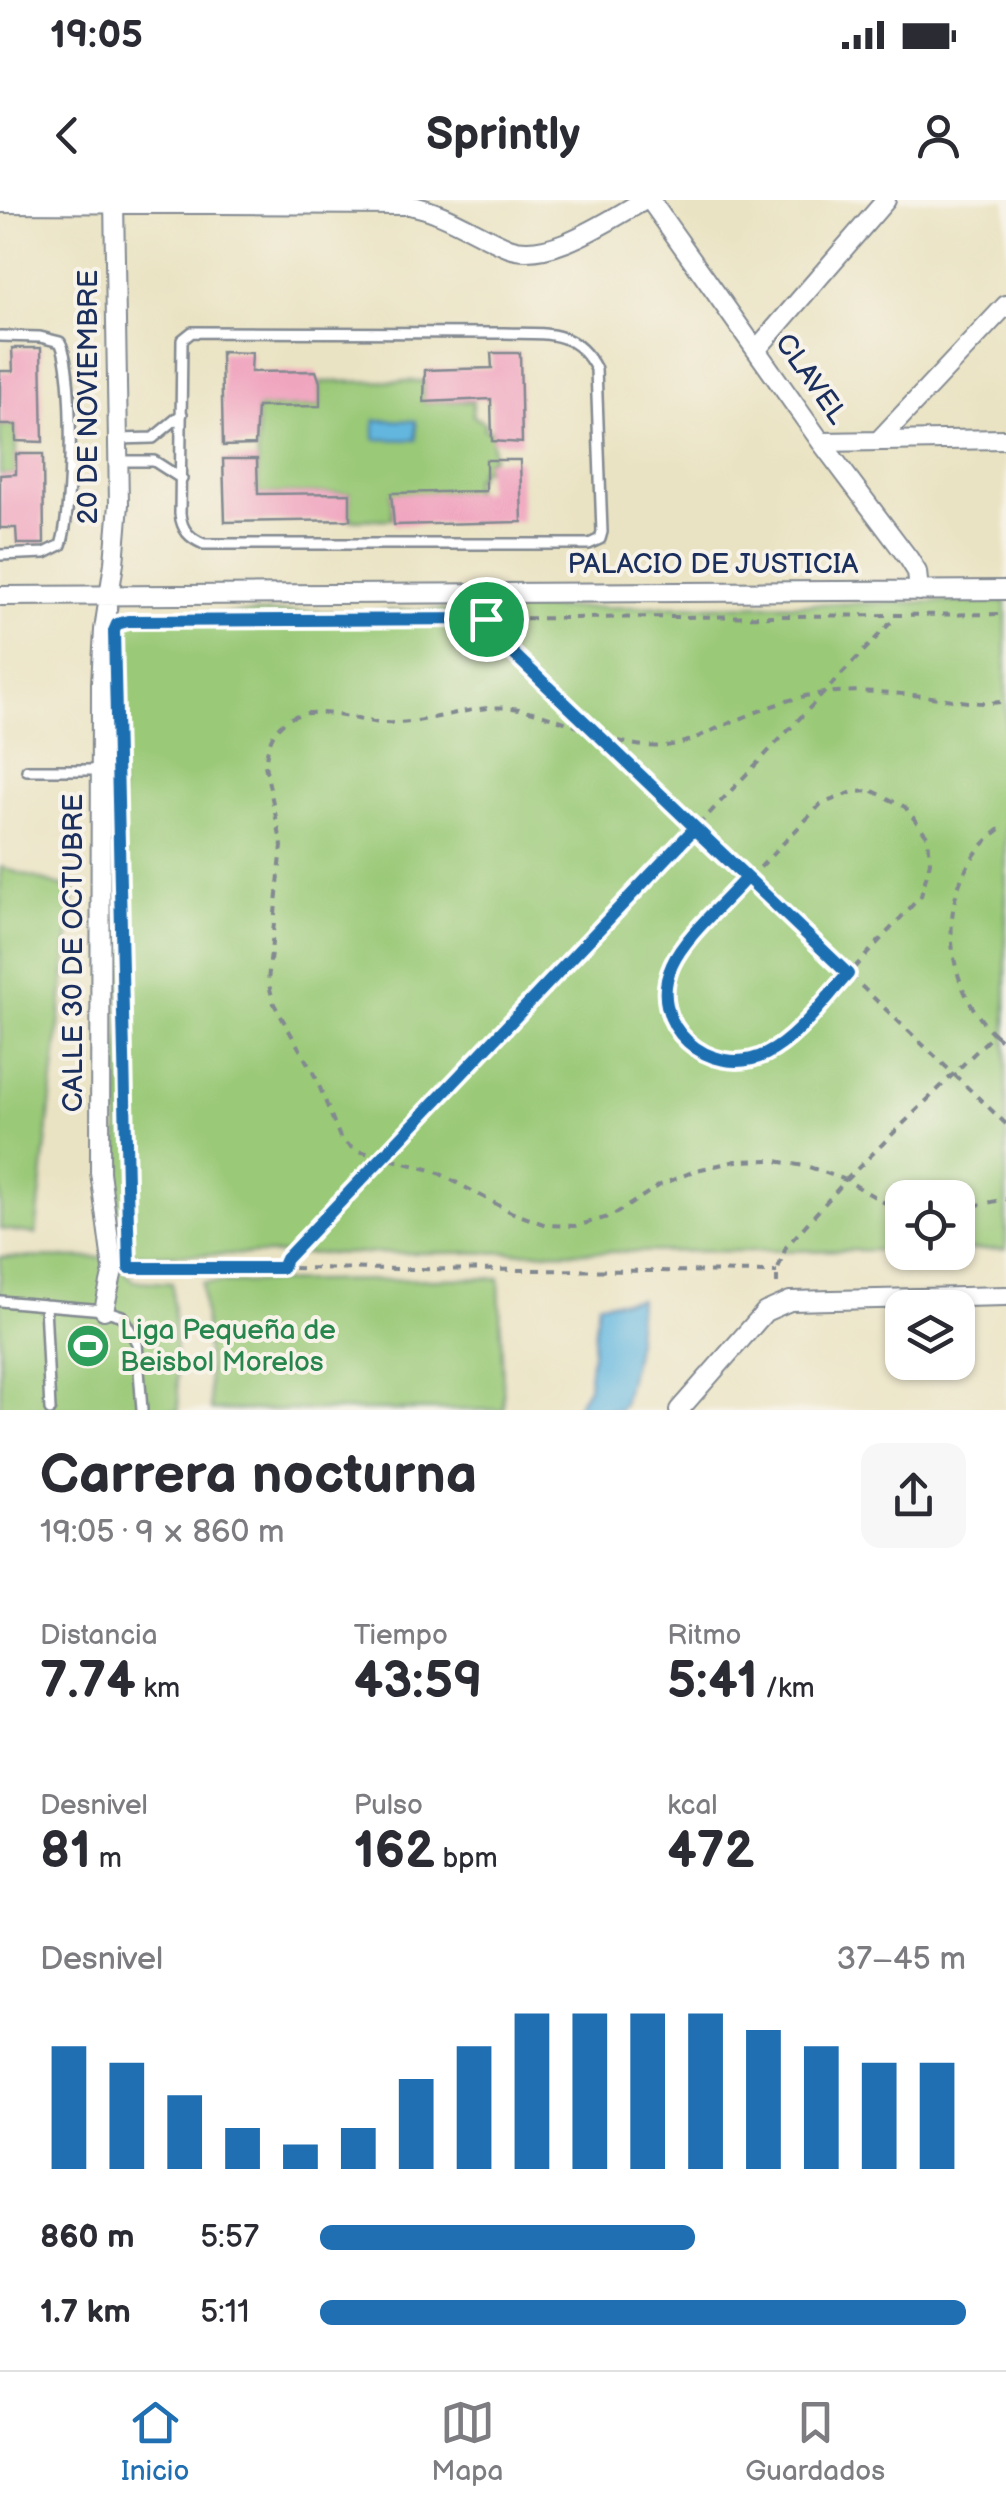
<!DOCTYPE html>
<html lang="es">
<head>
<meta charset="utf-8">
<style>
  body { margin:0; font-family:"Balsamiq Sans",sans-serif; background:#f7f7f7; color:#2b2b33; height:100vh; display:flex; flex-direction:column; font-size:38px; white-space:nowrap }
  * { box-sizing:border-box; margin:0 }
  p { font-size:32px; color:#7c7c81 }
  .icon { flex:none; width:55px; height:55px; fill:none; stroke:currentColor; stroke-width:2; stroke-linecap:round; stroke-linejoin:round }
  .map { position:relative; height:1210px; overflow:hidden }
  .side { display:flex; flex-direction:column; background:#fff; flex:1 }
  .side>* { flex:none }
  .buttons { position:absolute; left:885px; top:980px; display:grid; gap:20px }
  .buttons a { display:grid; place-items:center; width:90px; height:90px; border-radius:20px; background:#fff; box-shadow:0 2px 8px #0004; font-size:50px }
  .pin { position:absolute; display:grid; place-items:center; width:85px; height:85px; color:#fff; margin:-42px; border:5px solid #fff; border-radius:50%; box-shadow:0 2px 10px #0007 }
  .round { display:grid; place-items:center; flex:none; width:105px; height:105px; border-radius:20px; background:#f7f7f7 }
  .head { display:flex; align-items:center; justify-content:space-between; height:170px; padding:0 40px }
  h1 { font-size:55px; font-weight:600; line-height:75px }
  .figures { display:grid; grid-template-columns:repeat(3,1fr); gap:15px; height:170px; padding:10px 40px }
  .figures div { display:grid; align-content:center }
  .figures b { font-size:50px; font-weight:600 }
  .figures small { font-size:28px; font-weight:400 }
  .figures p { font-size:28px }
  .chart { height:280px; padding:20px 40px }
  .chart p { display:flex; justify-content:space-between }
  .chart svg { width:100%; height:180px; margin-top:10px; stroke:#1f6fb2; stroke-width:6 }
  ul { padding:0 40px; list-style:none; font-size:32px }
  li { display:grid; grid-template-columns:160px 120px 1fr; align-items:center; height:75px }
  li i { height:25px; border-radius:12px; background:#1f6fb2 }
  .status { display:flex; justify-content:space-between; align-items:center; height:70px; padding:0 50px; background:#fff; direction:ltr }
  .status svg { height:28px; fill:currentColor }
  header { display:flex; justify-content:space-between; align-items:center; height:130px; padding:0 40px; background:#fff; font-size:45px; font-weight:600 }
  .menu { display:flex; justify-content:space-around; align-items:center; height:140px; border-top:2px solid #e1e1e2; background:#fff; font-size:28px; color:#7c7c81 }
  .menu a { display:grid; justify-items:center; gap:5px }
  .menu .selected { color:#1f6fb2 }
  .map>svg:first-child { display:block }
</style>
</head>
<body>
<div class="status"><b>19:05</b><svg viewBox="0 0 49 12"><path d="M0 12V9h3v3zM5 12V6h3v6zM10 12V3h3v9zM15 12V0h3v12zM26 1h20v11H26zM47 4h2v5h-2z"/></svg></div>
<header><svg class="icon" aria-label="back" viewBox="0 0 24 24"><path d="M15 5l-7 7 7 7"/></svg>Sprintly<svg class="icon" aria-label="person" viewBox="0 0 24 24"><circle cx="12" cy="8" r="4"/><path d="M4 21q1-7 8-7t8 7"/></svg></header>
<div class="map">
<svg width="1006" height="1210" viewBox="0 0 1006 1210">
  <rect width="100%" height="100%" fill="#f7f3e8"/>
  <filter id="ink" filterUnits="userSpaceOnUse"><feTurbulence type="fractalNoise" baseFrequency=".01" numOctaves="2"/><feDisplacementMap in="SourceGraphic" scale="20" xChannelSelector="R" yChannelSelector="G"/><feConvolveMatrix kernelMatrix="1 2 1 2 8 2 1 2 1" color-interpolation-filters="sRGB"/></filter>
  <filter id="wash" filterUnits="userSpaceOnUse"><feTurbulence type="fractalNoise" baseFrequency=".0048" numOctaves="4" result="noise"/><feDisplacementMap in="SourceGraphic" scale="40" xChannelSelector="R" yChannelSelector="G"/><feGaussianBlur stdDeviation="2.25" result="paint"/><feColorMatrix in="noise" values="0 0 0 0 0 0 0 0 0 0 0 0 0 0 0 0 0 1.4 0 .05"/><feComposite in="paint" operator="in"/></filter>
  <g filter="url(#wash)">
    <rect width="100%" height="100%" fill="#eae3c3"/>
    <!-- green -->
    <path fill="#9ac977" stroke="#5a7c6a" stroke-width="2.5" d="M424,181V202L473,201V216L485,223L484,229L492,231L493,257L486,260V270H479V277L474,278V292L391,294L392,319L350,320V293L258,294L257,207L320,206V182Z
      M0,225H16V274L0,275Z
      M1006,401V1049L958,1050V998H902V1050L125,1055L118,1014L122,415Z
      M0,667L74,690L36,1034L0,1029Z
      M0,1057L112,1058L134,1081L172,1083L179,1210H0Z
      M499,1078L504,1210H211L202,1083Z"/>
    <!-- water -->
    <path fill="#63b7df" stroke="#3f739e" stroke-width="2.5" d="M375,220L416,221V240L375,239Z
      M639,1099L635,1152L623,1205L619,1210H574L588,1187L598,1103Z"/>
    <g id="blocks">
      <!-- building -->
      <path fill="#f0a5bf" d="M12,148H41L43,242L16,241V225H0V171H13Z
        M221,152L252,153L251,172L316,171L320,182V206L257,207L255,245L223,246Z
        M491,153H520L522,243L492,241L491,199L424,202L425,170L492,168Z
        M16,254H43L44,344H17L16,328H0V275L16,274Z
        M223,259H257L258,294L350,293V320L225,322Z
        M486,260H520L522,322L394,325L391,293L486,291Z"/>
    </g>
  </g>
  <g filter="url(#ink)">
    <use href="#blocks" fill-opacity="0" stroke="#828990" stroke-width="2.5"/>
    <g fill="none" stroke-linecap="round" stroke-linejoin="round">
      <!-- lane casing -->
      <g stroke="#828990" stroke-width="14">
        <path id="lane" d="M192,132L503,133C544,134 575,128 596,169L602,332L600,339L589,344H204C189,338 182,330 180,314L182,140Z
          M0,136L40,137L60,142C75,169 72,315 61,345L45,353L0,355
          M119,239L153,238L182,214
          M119,261H154L182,279
          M27,570H101
          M0,1101L45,1105
          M50,1210L45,1105L104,1110L122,1116L137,1143L142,1210"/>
      </g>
      <!-- street casing -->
      <g stroke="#828990" stroke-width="22">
        <path id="street" d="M650,0L821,242L909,359L917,372L919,391
          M0,3L408,5C446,12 474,34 509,48C549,63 610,19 645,0
          M757,149L886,0
          M880,239L1006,105
          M821,242L1006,239
          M0,396L1006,390
          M104,1110L113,1070L100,972L101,483L104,430L114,363L119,304L114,0
          M679,1210L765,1112L790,1101L1006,1096"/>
      </g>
      <!-- path -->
      <path stroke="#828990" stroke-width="4" stroke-dasharray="8 8" stroke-linecap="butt" d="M486,417L493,435L1006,924
        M126,422L1006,414
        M873,591L905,607L928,637L930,662L921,696L786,841C772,850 759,858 743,861C679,869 652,804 678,753L821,604L853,592Z
        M994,834L1006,844
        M122,839L125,999
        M958,1009L1006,999
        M902,1013L846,980L809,967L771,960L736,961L697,970L660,985L612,1016L576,1026L546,1025L511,1012L435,971L355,950L341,940L316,878L274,804L268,781L282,646L265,565C268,543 273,525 295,516C322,506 356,522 385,523C428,525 468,504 512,508C565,514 612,551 666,546C690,543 709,531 730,523C759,511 793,496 824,493C859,489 896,493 931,497C957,500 980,506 1006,501
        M282,1068L286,1059L896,417
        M133,1070L282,1068L777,1072
        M777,1084V1072L786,1047L846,980L994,834C936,778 935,671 1006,625"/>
      <!-- lane -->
      <use href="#lane" stroke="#fff" stroke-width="9"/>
      <!-- street -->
      <use href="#street" stroke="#fff" stroke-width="18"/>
    </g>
  </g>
  <g fill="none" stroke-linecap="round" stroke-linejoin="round" filter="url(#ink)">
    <!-- route casing -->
    <g stroke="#fff" stroke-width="20">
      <path id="route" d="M486,419L128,421L117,424L114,431L129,1068H282L286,1059L694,629L746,678C724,703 685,736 672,765C645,824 710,881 766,854C798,838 823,801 848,774L494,435L486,419"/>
    </g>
    <!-- route -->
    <use href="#route" stroke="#1f6fb2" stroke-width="12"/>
  </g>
  <!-- icons -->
  <defs>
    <g id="stadium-disc" transform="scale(2.25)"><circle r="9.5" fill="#2e9e5b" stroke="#f7f3e8"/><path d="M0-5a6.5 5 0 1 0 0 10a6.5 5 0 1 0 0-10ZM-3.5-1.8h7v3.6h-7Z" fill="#fff"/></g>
  </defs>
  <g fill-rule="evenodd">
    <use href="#stadium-disc" x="88" y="1146"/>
  </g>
  <g text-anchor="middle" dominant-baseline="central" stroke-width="8" stroke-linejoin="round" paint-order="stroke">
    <!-- street labels -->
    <g font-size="28" fill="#1b2f5e" stroke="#f7f3e8">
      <text transform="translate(811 179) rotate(55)">CLAVEL</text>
      <text transform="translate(88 197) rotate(-90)">20 DE NOVIEMBRE</text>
      <text x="713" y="364">PALACIO DE JUSTICIA</text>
      <text transform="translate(73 753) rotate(-90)">CALLE 30 DE OCTUBRE</text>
    </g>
    <!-- leisure labels -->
    <g font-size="28" fill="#27864d" stroke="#f7f3e8" text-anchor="start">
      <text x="120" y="1130">Liga Pequeña de<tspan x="120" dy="32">Beisbol Morelos</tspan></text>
    </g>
  </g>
</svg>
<div class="buttons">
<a><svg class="icon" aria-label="locate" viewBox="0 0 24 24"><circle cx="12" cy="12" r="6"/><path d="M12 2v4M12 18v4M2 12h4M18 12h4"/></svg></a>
<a><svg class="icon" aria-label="layers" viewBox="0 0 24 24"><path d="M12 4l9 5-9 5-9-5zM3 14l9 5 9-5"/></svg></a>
</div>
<div class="pin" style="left:486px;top:419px;background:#1e9e55"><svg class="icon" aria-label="arrive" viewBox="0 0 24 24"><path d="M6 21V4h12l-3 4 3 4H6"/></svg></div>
</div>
<section class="side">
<div class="head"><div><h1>Carrera nocturna</h1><p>19:05 · 9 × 860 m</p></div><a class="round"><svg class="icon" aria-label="share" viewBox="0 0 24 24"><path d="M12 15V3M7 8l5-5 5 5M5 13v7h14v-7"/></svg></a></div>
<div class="figures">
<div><p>Distancia</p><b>7.74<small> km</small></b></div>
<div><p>Tiempo</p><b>43:59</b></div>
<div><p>Ritmo</p><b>5:41<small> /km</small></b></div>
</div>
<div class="figures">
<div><p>Desnivel</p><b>81<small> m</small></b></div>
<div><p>Pulso</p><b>162<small> bpm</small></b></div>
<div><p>kcal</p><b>472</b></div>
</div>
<div class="chart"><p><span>Desnivel</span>37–45 m</p>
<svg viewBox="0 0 160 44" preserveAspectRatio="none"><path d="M5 44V14M15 44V18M25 44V26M35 44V34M45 44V38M55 44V34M65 44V22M75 44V14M85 44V6M95 44V6M105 44V6M115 44V6M125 44V10M135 44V14M145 44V18M155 44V18"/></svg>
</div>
<ul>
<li><b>860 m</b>5:57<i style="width:58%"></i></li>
<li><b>1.7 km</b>5:11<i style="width:100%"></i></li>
</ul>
</section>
<nav class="menu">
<a class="selected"><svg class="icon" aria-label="home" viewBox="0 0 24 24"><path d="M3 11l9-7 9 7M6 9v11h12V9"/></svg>Inicio</a>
<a><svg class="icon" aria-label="map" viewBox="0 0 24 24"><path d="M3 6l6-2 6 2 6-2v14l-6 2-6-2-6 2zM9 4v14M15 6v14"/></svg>Mapa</a>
<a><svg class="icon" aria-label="saved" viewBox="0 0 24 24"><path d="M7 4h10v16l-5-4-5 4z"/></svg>Guardados</a>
</nav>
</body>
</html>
